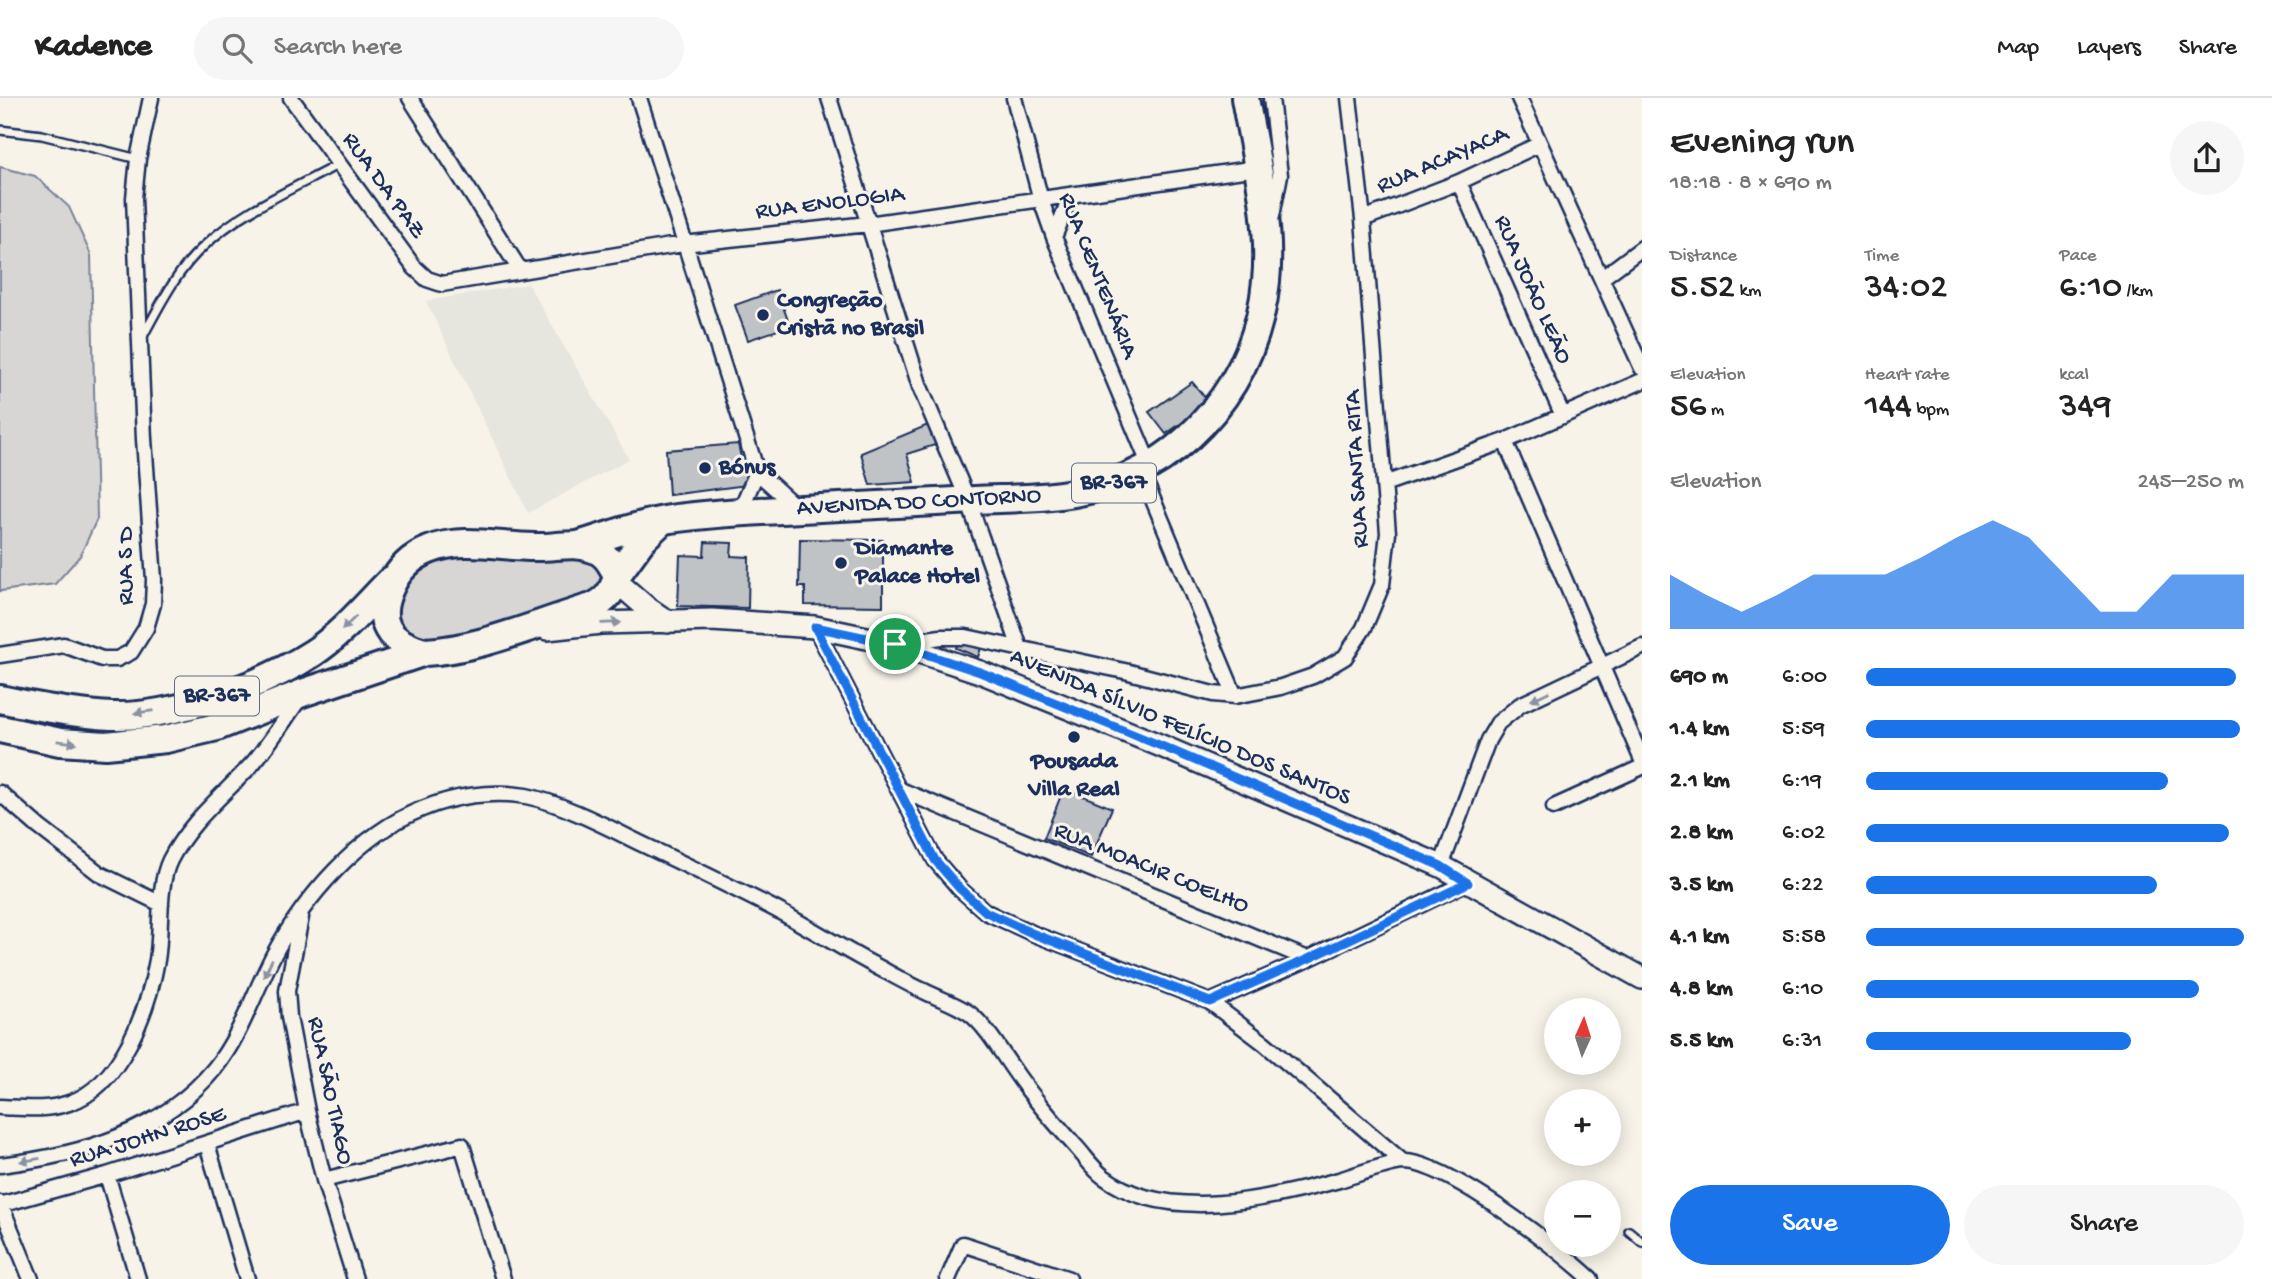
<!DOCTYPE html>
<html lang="en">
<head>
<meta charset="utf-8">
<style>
  body { margin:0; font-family:"Gochi Hand",sans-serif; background:#f6f6f6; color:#222; height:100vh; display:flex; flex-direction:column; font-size:26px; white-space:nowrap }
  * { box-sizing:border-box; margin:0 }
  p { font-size:23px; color:#767676 }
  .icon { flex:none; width:38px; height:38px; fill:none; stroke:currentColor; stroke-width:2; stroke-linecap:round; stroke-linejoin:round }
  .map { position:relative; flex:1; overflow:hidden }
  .panel { display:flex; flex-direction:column; background:#fff; width:630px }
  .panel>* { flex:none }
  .needle { width:46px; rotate:3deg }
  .controls { position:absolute; left:1544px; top:900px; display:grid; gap:14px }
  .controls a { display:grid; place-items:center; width:77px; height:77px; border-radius:50%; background:#fff; box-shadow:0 4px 18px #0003; font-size:35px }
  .pin { position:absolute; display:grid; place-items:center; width:60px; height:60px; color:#fff; margin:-30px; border:4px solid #fff; border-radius:50%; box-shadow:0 2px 7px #0007 }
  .round { display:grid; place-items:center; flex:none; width:74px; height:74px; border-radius:37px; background:#f6f6f6 }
  .summary { display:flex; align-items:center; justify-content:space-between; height:119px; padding:0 28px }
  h1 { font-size:38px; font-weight:600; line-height:52px }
  .stats { display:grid; grid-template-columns:repeat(3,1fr); gap:10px; height:119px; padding:7px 28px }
  .stats div { display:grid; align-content:center }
  .stats b { font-size:35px; font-weight:600 }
  .stats small { font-size:19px; font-weight:400 }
  .stats p { font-size:19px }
  .chart { height:196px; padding:14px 28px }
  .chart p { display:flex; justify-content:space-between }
  .chart svg { width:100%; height:126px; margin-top:7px; fill:#1a73e8; opacity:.7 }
  .primary-button { display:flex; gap:14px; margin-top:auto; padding:14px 28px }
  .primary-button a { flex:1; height:80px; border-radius:42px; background:#1a73e8; color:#fff; font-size:28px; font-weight:600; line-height:80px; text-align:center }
  .primary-button a+a { background:#f6f6f6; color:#222 }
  ul { padding:0 28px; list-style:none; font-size:23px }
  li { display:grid; grid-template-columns:112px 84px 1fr; align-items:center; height:52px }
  li i { height:18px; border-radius:9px; background:#1a73e8 }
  header { display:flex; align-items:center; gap:42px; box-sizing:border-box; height:98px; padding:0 35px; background:#fff; border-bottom:2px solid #e0e0e0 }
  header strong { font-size:33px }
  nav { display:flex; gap:38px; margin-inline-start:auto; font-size:24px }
  .search { width:490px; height:63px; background:#f6f6f6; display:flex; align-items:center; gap:18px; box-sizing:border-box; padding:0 24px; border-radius:38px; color:#767676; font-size:26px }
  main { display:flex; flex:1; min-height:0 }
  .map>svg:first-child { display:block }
</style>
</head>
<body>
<header>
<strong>Kadence</strong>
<div class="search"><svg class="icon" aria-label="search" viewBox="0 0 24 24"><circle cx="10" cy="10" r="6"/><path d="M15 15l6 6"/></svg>Search here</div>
<nav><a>Map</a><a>Layers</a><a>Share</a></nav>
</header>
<main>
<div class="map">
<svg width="1642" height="1181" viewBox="0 0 1642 1181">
  <rect width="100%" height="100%" fill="#f7f3e8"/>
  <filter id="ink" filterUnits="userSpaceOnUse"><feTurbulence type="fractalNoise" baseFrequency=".0143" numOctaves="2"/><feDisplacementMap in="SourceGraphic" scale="14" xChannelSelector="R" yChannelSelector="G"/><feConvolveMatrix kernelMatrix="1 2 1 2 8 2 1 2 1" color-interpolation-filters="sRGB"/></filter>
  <g filter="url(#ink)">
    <!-- built -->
    <path fill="#e6e5de" d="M528,186L629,361L528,415L426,203Z"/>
    <!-- green -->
    <path fill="#d7d6d4" stroke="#798299" stroke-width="2" d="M0,69L35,78L69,109L91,157L97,421L80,458L55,486L0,493Z
      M582,457L603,466L610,489L473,538L419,543L401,532L395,522L397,494C439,450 462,459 517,463C538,464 561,460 582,457Z"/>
    <!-- building -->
    <path fill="#c0c3c5" stroke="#1b2f5e" stroke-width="2" d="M777,192L790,228L748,242L735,207Z
      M1192,284L1210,305L1166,336L1149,314Z
      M928,327L938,346L907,356L915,384L870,387L861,355Z
      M738,346L747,387L669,397L666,352Z
      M800,441L883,442V508L805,507V489H799Z
      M705,444L732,445L731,458L749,459L748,510L678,508L680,457L704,458Z
      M959,542L981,550L978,559L956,550Z
      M1064,690L1112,710L1091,759L1044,740Z"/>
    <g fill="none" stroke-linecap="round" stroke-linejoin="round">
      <!-- lane casing -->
      <g stroke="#1b2f5e" stroke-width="12">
        <path id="lane" d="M0,32L42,37L138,61
          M143,238C160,207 177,172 204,148C242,112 293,91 339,66
          M1629,1133L1642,1144"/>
      </g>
      <!-- street casing -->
      <g stroke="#1b2f5e" stroke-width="19">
        <path id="street" d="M291,0L414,169L427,181L442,186L683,146L868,126L1257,70
          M410,0L520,172
          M639,0L757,374L797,410
          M829,0L920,289L968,402L1020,550
          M1014,0L1041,102L1054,139L1150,368
          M1271,0L1280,77L1272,118
          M1519,0L1642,270
          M1459,84L1563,318
          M1363,121L1459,84L1540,46
          M1054,139L1071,98
          M1602,180L1642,150
          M1505,343L1642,662
          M1141,373L1235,598
          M1384,386L1505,343L1642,283
          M739,415L757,374
          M815,529L935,762L960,791L986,814L1034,836L1210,904L1308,861L1468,784
          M899,545L941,539H966L1129,574L1213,596L1235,598L1281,589L1313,578L1345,559L1364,530L1382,487L1388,435L1363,121L1349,0
          M0,557L64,547L102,561H117L131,554L146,530L153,506L154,482L144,341L134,100L138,61L151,0
          M898,691L1308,861
          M0,695L39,729L100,776L161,806
          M1554,709L1642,669
          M1441,768L1488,642L1498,625L1520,607L1642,549
          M301,819L287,893L289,919L307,1013L324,1082L355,1181
          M1210,904L1264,945L1403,1064
          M0,1009C24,1010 46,1013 69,1005C121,988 148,912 157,862C162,833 157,788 170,762C190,723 224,697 253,665C270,645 284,622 300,600
          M207,1046L247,1181
          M0,1067C80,1057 162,1035 215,970C241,937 254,895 273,858C304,800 359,736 422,711C453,698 493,692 526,698C562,705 609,730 642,746C686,767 730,788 773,810C807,828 840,849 874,867C891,876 908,886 926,894C940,901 956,906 969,915C986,928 999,951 1011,968C1031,998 1054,1024 1078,1051C1086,1060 1094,1072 1104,1079C1166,1126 1270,1101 1339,1082C1356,1077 1387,1065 1404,1064C1447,1064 1558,1150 1591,1181
          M107,1077L138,1181
          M324,1082L462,1047L503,1181
          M0,1105L31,1181
          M0,1107L107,1077L307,1013
          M948,1181L963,1146L1069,1181"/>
      </g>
      <!-- secondary casing -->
      <g stroke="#1b2f5e" stroke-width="26">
        <path id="secondary" d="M616,483L646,509L668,524
          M547,531L601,525L712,522L815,529L895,546L980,574L1159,647L1441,768L1642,880"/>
      </g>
      <!-- highway casing -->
      <g stroke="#1b2f5e" stroke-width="32">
        <path id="highway" d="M578,447C606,439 635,427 664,422C706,415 758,413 801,411C859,408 917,405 975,402C1015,400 1057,401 1096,390C1191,364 1257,280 1266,183C1272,126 1255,57 1245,0
          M617,477L643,441L662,423
          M0,601C37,609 73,616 111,618C171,620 262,588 313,555C342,536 366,507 391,482
          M0,631L60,644L106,647L166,641L217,629L305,594L425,554C482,551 537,525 592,509C607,502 613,494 617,477C611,466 606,455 593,451C574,443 554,450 535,449C500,449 462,438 429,452C411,459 399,471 391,488C374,524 388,544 425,554"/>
      </g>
      <!-- lane -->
      <use href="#lane" stroke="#f7f3e8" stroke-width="7"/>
      <!-- street -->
      <use href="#street" stroke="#f7f3e8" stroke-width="14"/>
      <!-- secondary -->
      <use href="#secondary" stroke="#f7f3e8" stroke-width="21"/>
      <!-- highway -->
      <use href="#highway" stroke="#f7f3e8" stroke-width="26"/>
    </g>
    <!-- one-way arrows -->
    <defs><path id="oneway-solid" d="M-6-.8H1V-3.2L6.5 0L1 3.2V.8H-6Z" transform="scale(1.75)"/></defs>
    <g fill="#8991a3">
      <use href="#oneway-solid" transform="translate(349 525) rotate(136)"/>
      <use href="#oneway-solid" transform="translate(611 525) rotate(-2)"/>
      <use href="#oneway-solid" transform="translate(1540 598) rotate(154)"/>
      <use href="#oneway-solid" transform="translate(144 614) rotate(173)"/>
      <use href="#oneway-solid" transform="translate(67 644) rotate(6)"/>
      <use href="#oneway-solid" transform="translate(268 870) rotate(115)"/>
      <use href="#oneway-solid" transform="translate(30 1062) rotate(171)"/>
    </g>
  </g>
  <g fill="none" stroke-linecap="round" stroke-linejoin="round" filter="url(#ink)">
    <!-- route casing -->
    <g stroke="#fff" stroke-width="14">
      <path id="route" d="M815,529L895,546L980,574L1159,647L1441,768L1468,785L1308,861L1210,904L1034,836L986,814L960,791L935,762Z"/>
    </g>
    <!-- route -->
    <use href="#route" stroke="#1a73e8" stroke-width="9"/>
  </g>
  <!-- markers -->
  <g fill="#1b2f5e" stroke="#f7f3e8" stroke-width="2.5">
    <circle cx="763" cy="217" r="7"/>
    <circle cx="705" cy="370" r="7"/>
    <circle cx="841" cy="465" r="7"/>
    <circle cx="1074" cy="639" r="7"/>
  </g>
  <g text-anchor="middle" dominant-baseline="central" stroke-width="6" stroke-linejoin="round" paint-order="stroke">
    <!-- shield labels -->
    <g fill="#f7f3e8" stroke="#5d6a87" stroke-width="2">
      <rect x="1072" y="365.5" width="84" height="39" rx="5"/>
      <rect x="175" y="578.5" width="84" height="39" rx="5"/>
    </g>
    <g font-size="23" font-weight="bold" fill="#1b2f5e">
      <text x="1114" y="385">BR-367</text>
      <text x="217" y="598">BR-367</text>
    </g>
    <!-- street labels -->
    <g font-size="24" fill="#1b2f5e" stroke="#f7f3e8">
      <text transform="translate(1443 63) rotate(-23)">RUA ACAYACA</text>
      <text transform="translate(383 88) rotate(54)">RUA DA PAZ</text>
      <text transform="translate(830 106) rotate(-7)">RUA ENOLOGIA</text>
      <text transform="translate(1097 178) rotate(68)">RUA CENTENÁRIA</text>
      <text transform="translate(1532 192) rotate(66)">RUA JOÃO LEÃO</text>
      <text transform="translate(1358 371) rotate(-93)">RUA SANTA RITA</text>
      <text transform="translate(919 405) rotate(-3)">AVENIDA DO CONTORNO</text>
      <text transform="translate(127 468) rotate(-90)">RUA S D</text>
      <text transform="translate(1180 630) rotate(23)">AVENIDA SÍLVIO FELÍCIO DOS SANTOS</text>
      <text transform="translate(1151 771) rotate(22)">RUA MOACIR COELHO</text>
      <text transform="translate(329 993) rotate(78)">RUA SÃO TIAGO</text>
      <text transform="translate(148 1040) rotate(-17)">RUA JOHN ROSE</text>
    </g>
    <!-- poi labels -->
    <g font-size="24" font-weight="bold" fill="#1b2f5e" stroke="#f7f3e8" text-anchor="start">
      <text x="777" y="203">Congreção<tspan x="777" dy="28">Cristã no Brasil</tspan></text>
      <text x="719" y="370">Bónus</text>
      <text x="855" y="451">Diamante<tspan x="855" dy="28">Palace Hotel</tspan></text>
      <text x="1074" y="664" text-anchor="middle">Pousada<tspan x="1074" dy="28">Villa Real</tspan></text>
    </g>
  </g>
</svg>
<div class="controls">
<a><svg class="needle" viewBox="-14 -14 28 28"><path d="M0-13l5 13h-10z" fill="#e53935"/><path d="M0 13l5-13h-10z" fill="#767676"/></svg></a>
<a>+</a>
<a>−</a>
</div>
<div class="pin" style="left:895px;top:546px;background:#1e9e55"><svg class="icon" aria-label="arrive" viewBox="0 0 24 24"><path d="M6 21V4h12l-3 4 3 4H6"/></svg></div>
</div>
<section class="panel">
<div class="summary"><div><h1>Evening run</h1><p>18:18 · 8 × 690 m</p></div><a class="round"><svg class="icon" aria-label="share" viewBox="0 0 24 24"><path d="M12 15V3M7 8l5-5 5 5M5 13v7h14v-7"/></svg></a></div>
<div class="stats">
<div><p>Distance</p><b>5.52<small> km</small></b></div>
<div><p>Time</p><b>34:02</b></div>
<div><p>Pace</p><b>6:10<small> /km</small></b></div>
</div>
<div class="stats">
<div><p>Elevation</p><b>56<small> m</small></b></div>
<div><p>Heart rate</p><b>144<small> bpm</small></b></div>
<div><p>kcal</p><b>349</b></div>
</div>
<div class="chart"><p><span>Elevation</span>245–250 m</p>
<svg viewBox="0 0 160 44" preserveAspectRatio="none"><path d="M0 44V25L10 32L20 38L30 32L40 25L50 25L60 25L70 19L80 12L90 6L100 12L110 25L120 38L130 38L140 25L150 25L160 25V44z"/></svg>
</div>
<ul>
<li><b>690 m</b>6:00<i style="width:98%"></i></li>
<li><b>1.4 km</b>5:59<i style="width:99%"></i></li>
<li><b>2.1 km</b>6:19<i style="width:80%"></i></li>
<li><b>2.8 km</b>6:02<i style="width:96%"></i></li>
<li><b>3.5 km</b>6:22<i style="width:77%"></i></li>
<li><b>4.1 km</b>5:58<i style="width:100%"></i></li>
<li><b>4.8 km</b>6:10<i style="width:88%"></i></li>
<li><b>5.5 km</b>6:31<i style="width:70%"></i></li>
</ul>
<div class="primary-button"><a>Save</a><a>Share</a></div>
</section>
</main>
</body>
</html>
